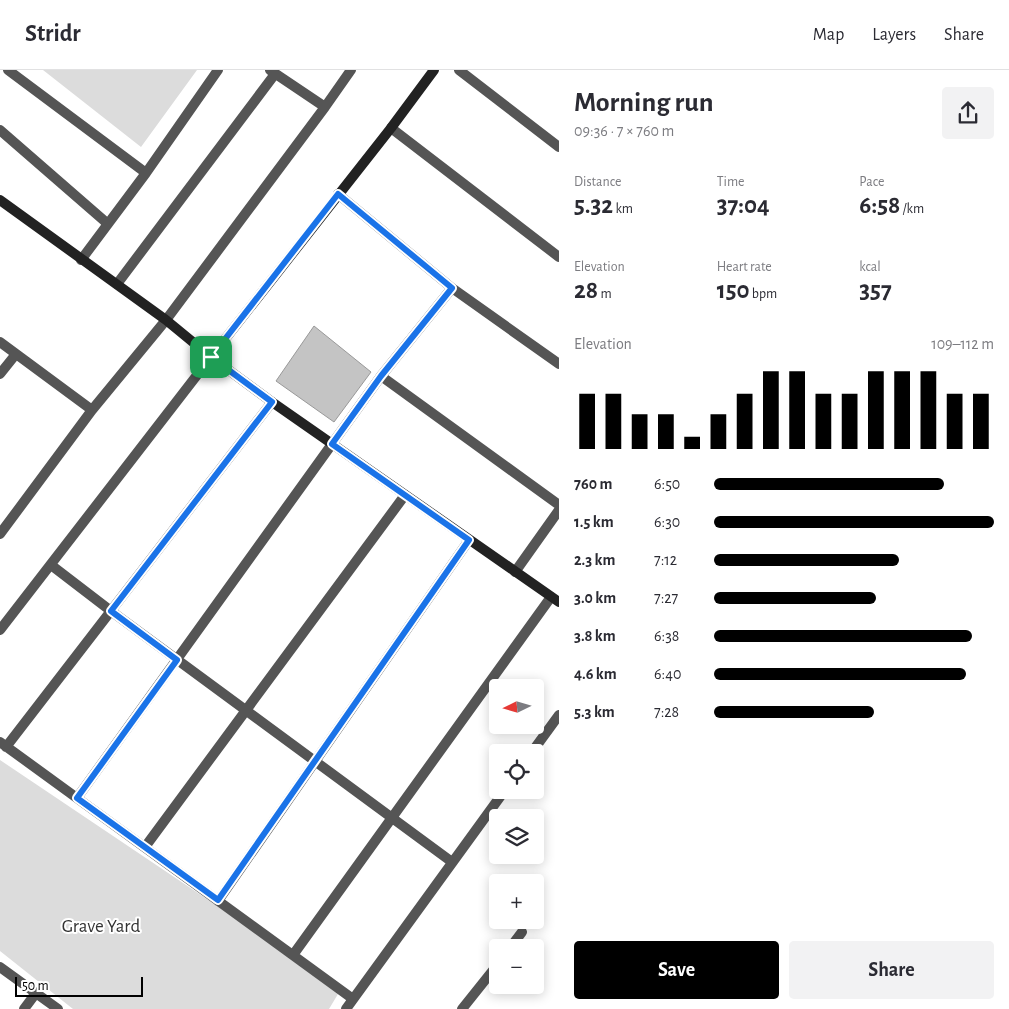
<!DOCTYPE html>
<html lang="en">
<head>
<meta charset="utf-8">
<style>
  body { margin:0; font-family:"Alegreya Sans",sans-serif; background:#f2f2f3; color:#2b2b33; height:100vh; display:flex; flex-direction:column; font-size:19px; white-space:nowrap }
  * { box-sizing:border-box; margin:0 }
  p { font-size:16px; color:#7c7c81 }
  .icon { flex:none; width:28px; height:28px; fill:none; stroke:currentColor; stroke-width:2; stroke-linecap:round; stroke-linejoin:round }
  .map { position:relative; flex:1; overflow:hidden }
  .side { display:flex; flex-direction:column; background:#fff; width:450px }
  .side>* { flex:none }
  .needle { width:32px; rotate:265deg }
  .tools { position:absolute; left:489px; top:609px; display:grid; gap:10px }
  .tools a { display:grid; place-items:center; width:55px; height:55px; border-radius:5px; background:#fff; box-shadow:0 2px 12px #0003; font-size:25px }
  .scale { position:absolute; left:15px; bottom:12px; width:128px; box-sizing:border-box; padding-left:5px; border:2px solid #000; border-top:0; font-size:14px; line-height:18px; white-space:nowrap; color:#000; -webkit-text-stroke:4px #fff; paint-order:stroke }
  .pin { position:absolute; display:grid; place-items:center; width:42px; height:42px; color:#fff; margin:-21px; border-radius:10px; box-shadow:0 2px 8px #0006 }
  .round { display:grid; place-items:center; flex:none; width:52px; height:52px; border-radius:5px; background:#f2f2f3 }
  .summary { display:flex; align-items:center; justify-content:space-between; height:85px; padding:0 15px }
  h1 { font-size:28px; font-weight:700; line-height:38px }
  .metrics { display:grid; grid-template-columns:repeat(3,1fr); gap:8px; height:85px; padding:5px 15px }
  .metrics div { display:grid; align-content:center }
  .metrics b { font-size:25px; font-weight:700 }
  .metrics small { font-size:14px; font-weight:400 }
  .metrics p { font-size:14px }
  .chart { height:140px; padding:10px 15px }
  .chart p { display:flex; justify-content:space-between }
  .chart svg { width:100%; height:90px; margin-top:5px; stroke:#000; stroke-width:6 }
  .cta { display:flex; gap:10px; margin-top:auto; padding:10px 15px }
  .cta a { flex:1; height:58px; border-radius:5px; background:#000; color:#fff; font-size:20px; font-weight:700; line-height:58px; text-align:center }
  .cta a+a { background:#f2f2f3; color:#2b2b33 }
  ul { padding:0 15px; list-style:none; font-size:16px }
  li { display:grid; grid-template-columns:80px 60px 1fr; align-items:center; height:38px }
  li i { height:12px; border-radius:6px; background:#000 }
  header { display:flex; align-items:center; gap:30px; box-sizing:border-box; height:70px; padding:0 25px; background:#fff; border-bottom:1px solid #e1e1e2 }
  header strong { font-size:24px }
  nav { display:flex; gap:28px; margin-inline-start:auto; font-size:18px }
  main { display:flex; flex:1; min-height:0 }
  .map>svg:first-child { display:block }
</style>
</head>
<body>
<header>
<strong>Stridr</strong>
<nav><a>Map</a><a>Layers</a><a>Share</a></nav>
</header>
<main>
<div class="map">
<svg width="559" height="939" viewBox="0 0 559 939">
  <rect width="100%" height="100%" fill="#fff"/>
  <!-- green -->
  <path fill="#dcdcdc" d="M43,0H197L141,77Z
    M0,690L341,919L329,939H73L0,881Z"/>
  <!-- building -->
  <path fill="#c4c4c4" stroke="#999" d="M314,256L371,302L334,352L276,311Z"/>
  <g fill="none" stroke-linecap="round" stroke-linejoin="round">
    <!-- street -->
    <path stroke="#555" stroke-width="10" d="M8,0L146,103L81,190
      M459,0L559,77
      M325,37L351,0
      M391,58L559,187
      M0,60L108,154
      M146,103L218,0
      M338,124L452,218L559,294
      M117,214L275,4
      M0,272L92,340
      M0,304L16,284
      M381,306L452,218
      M0,464L92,340L166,250L325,37L270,0
      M51,495L111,541L452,792
      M515,502L559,440
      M0,560L211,287
      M0,672L353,929
      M6,677L272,332
      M532,682L559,645
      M77,728L381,306L559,435
      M145,777L405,425
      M218,831L469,470
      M510,878L522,862
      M293,885L551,527
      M0,897L58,939
      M24,939L36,923
      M346,939L505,720
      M462,939L498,894"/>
    <!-- secondary -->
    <path stroke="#222" stroke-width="10" d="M434,0L391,58L211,287L272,332L559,532
      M0,130L166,250L211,287"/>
  </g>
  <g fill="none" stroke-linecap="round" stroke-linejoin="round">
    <!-- route casing -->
    <g stroke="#fff" stroke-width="10">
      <path id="route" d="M338,124L452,218L381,306L332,374L469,470L218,830L77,728L177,590L111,541L272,332L211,287Z"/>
    </g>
    <!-- route -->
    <use href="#route" stroke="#1a73e8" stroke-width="6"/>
  </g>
  <g text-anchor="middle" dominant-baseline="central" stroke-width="4" stroke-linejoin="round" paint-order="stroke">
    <!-- park labels -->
    <g font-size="19" fill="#333" stroke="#fff">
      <text x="101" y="856">Grave Yard</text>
    </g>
  </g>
</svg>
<div class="tools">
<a><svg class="needle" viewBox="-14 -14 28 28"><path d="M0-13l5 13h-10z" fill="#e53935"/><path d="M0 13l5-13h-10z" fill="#7c7c81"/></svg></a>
<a><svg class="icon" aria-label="locate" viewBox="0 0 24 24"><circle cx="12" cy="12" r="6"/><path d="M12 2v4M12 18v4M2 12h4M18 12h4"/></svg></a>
<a><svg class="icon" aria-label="layers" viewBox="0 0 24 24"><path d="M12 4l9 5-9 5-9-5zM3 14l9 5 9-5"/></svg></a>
<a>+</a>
<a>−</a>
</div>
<div class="scale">50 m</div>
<div class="pin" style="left:211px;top:287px;background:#1e9e55"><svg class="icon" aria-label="arrive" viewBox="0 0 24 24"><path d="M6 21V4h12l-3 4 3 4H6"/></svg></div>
</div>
<section class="side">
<div class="summary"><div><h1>Morning run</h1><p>09:36 · 7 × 760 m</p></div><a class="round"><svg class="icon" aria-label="share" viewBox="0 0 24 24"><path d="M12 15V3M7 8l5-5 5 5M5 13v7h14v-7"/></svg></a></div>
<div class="metrics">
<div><p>Distance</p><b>5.32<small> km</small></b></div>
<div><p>Time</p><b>37:04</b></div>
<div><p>Pace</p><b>6:58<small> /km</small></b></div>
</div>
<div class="metrics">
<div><p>Elevation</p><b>28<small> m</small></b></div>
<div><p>Heart rate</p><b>150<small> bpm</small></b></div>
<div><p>kcal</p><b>357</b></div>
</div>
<div class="chart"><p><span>Elevation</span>109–112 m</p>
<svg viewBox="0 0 160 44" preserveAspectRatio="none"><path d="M5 44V17M15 44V17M25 44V27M35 44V27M45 44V38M55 44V27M65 44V17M75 44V6M85 44V6M95 44V17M105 44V17M115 44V6M125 44V6M135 44V6M145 44V17M155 44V17"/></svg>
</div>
<ul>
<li><b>760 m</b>6:50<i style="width:82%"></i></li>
<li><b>1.5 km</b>6:30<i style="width:100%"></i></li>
<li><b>2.3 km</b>7:12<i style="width:66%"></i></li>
<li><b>3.0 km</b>7:27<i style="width:58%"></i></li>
<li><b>3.8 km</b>6:38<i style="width:92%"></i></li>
<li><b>4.6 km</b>6:40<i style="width:90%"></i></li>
<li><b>5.3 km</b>7:28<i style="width:57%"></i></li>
</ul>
<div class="cta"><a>Save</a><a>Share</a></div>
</section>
</main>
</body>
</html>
